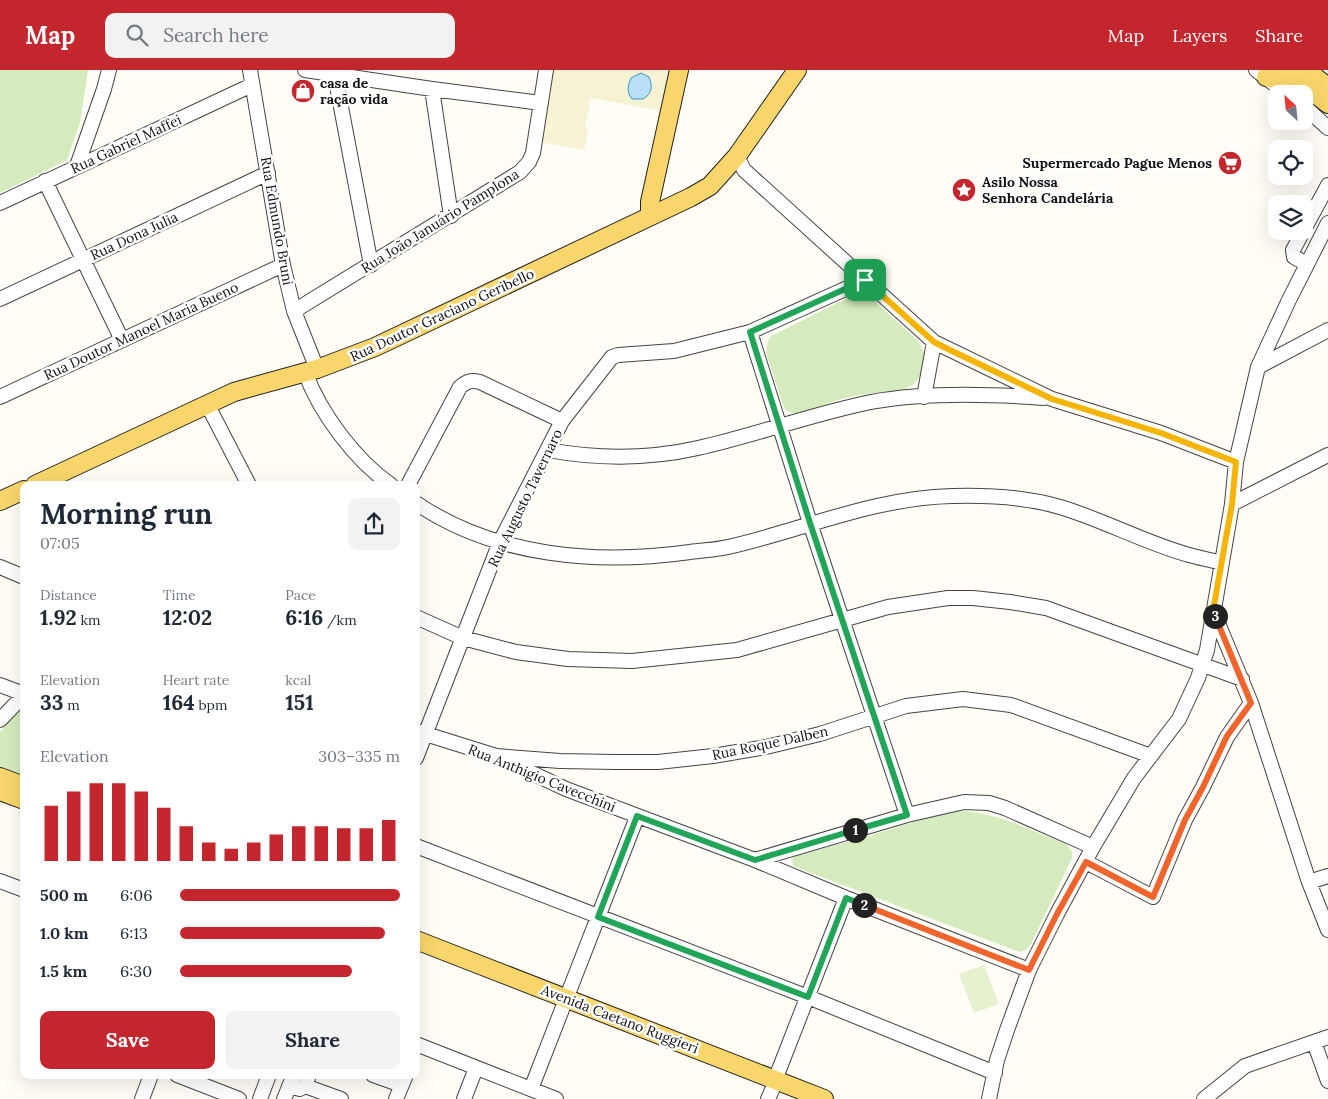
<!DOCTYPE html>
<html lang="en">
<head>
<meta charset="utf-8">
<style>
  body { margin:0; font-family:Lora,serif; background:#f2f2f3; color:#1f2937; height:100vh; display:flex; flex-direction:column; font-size:19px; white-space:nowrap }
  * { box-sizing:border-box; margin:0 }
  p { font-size:16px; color:#747a83 }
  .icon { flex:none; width:28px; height:28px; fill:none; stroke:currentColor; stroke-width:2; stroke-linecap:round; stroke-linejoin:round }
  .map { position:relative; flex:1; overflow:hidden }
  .drawer { position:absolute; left:20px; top:411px; width:400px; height:598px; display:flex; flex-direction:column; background:#fff; border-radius:10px; box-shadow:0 5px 20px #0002 }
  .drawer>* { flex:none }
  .needle { width:32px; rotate:333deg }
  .controls { position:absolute; left:1268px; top:15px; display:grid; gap:10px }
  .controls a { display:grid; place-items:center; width:45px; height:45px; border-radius:10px; background:#fff; box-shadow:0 5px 20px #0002; font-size:25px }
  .pin { position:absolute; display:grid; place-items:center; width:42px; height:42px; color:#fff; margin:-21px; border-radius:10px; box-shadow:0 2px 8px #0006 }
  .km { position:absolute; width:25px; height:25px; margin:-12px; border-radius:50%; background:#222; color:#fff; font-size:14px; line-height:25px; text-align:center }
  .round { display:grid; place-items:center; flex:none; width:52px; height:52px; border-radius:10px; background:#f2f2f3 }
  .summary { display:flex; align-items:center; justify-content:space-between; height:85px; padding:0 20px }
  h1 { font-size:28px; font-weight:700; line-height:38px }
  .figures { display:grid; grid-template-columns:repeat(3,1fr); gap:8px; height:85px; padding:5px 20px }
  .figures div { display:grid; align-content:center }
  .figures b { font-size:21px; font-weight:700 }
  .figures small { font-size:14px; font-weight:400 }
  .figures p { font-size:14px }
  .chart { height:140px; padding:10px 20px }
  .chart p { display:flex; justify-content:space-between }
  .chart svg { width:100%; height:90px; margin-top:5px; stroke:#c4262e; stroke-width:6 }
  .primary-button { display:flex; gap:10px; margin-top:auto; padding:10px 20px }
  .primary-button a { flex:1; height:58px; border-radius:10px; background:#c4262e; color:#fff; font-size:20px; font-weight:700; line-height:58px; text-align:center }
  .primary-button a+a { background:#f2f2f3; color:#1f2937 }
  ul { padding:0 20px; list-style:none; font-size:16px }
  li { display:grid; grid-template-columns:80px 60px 1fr; align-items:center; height:38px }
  li i { height:12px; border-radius:6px; background:#c4262e }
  header { display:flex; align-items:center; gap:30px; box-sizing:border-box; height:70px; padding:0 25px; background:#c4262e; color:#fff }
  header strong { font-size:24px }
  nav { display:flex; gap:28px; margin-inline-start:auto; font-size:18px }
  .search { width:350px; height:45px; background:#f2f2f3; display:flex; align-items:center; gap:12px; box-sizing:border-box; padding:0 18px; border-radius:10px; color:#747a83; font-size:19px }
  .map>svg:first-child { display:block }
</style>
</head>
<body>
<header>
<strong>Map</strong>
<div class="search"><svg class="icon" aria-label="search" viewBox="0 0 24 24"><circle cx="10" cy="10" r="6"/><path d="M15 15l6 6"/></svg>Search here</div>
<nav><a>Map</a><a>Layers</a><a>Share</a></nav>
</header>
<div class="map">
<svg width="1328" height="1029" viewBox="0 0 1328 1029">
  <rect width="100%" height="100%" fill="#fffdf5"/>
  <!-- farmland -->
  <path fill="#f6f3d4" d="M552,0H670L663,41L591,28L585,58L588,59L584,80L539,72Z"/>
  <!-- green -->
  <path fill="#d5ebbd" d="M0,0H88L80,53L67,90L0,123Z
    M858,223L868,225L917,270C923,278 926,284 924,295C918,325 892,320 868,324C858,325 848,327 838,330C823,334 797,352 784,338L766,283L768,271L771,266Z
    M24,634V707L0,698V662Z
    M954,741C993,740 1030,760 1066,774L1072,781V788L1031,874L1026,880L1019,882L793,796L792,789L795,786L866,767L932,746Z"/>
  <!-- pitch -->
  <path fill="#e6f2cf" d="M984,895L999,934L974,943L959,904Z"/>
  <!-- water -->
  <path fill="#b9e0f7" stroke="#3f96cf" d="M641,3L649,7C653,16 652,24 643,29H632C626,21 628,16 631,8Z"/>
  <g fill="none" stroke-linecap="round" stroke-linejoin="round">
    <!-- minor casing -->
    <g stroke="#444" stroke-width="16">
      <path id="minor" d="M250,0L283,195L294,241L317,299
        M305,0L432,19L541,33
        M334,0L371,195
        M1256,0L1287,24
        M432,19L451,146
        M1304,36L1328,58
        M737,86L744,100L934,272L1052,329L1161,363L1236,392
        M77,96L104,19L109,0
        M45,111L122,270
        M0,133L252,15
        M1307,194L1294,187L1293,180L1328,115
        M0,229L268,103
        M294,241L520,102L529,92L533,83L546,0
        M750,262L810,453L907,745
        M1258,297L1328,260
        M305,302C320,343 355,390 391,415
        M0,327L283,195
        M924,327L934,272
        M207,334L249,415
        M548,380C597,389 649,389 698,378C756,365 812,344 871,332C925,322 990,324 1044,328
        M408,415L460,317C467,311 471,310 480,312L562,351
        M416,433C495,487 598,495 690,482C703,480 715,480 728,477C803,460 873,428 952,426C987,425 1026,427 1060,437C1104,450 1145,473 1189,485C1200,488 1211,490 1222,493
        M1232,434L1328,385
        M0,497L24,507
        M1213,541L1251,633L1309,812L1328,860
        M416,547L463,568L516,582L568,589L632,591L737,580L888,537L948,528H973L1010,532L1046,538L1242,609
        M0,615L24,624
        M0,650L24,625
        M416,661L496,686L566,719L755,790L846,828L1029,900
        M496,686L560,691L615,692H658L713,686L766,677L820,664L906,636L963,629L1011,635L1151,686
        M416,688L500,472L562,351L612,287L618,285L674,281L750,262L865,210
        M416,776L808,927L995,1003
        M755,790L907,745L964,732L989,733L1005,738L1093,777
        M1086,792L1153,827L1185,750L1203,717L1227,667L1251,633
        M0,811L24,820
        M1309,812L1328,806
        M1314,972L1328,1011
        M416,974L556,1029
        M177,1005L239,1029
        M373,1005L401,1015
        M775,1010L846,828
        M289,1016L300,1019L305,1016L309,1005
        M305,1016L341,1029
        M531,1019L637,747
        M142,1029L151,1005
        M260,1029L269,1005
        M284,1029L294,1005
        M396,1029L406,1005
        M464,1029L476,998
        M768,1029L772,1020
        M989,1029L997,990L1007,960L1029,900L1057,844L1093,777L1134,708L1179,649L1198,608L1207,580L1232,434L1236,392L1258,297L1289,230L1328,153
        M1204,1029L1245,996L1328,967"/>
    </g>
    <!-- major casing -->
    <g stroke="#222" stroke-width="20">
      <path id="major" d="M1284,0L1328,34
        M1306,0L1328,17
        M1266,7L1300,15
        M650,146V132L679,0
        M35,415L234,322L317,299L375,277L691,127L710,116L737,86L797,0
        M0,431L24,420
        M0,707L24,716
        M0,721L24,730
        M416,870L824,1029"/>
    </g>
    <!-- minor -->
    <use href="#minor" stroke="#fff" stroke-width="14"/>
    <!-- major -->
    <use href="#major" stroke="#f9d66b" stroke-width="18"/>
  </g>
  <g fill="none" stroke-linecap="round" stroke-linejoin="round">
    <!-- split-1 casing -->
    <g stroke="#fff" stroke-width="10">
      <path id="split-1" d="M855,760L907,745L810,453L750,262L865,210"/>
    </g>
    <!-- split-2 casing -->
    <g stroke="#fff" stroke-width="10">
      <path id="split-2" d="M855,760L755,790L637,746L598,847L808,927L846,828L864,835"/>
    </g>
    <!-- split-3 casing -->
    <g stroke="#fff" stroke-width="10">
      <path id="split-3" d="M864,835L1029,900L1057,844L1086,792L1153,827L1185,750L1203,717L1227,666L1251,633L1215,546"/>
    </g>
    <!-- split-4 casing -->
    <g stroke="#fff" stroke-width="10">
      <path id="split-4" d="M865,210L934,272L950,280L1052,329L1161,363L1236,392L1232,434L1213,541L1215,546"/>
    </g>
    <!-- split-1 -->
    <use href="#split-1" stroke="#22a559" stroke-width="6"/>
    <!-- split-2 -->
    <use href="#split-2" stroke="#22a559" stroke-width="6"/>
    <!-- split-3 -->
    <use href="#split-3" stroke="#f0652b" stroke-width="6"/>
    <!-- split-4 -->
    <use href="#split-4" stroke="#f5b400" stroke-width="6"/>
  </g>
  <!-- icons -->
  <defs>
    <g id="shop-disc" transform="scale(1.25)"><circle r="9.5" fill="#c4262e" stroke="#fff"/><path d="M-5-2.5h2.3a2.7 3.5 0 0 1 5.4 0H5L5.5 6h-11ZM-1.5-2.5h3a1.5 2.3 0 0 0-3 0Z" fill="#fff"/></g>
    <g id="supermarket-disc" transform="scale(1.25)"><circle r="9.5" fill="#c4262e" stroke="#fff"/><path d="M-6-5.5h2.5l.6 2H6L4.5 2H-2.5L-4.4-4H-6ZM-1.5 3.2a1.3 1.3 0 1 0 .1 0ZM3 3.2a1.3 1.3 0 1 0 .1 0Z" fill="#fff"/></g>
    <g id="sight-disc" transform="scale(1.25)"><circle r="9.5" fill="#c4262e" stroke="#fff"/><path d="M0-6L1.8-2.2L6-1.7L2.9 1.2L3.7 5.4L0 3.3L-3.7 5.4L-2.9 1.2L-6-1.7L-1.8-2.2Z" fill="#fff"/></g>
  </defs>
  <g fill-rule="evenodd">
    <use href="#shop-disc" x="303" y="21"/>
    <use href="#supermarket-disc" x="1230" y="93"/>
    <use href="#sight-disc" x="964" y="120"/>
  </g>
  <g text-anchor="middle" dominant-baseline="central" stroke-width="5" stroke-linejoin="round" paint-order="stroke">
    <!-- poi labels -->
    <g font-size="14" font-weight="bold" fill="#111" stroke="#fff" text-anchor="start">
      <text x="320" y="13">casa de<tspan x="320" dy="16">ração vida</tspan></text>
      <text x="1212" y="93" text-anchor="end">Supermercado Pague Menos</text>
      <text x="982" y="112">Asilo Nossa<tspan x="982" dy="16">Senhora Candelária</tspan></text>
    </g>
    <!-- street labels -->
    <g font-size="14" fill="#111" stroke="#fff">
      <text transform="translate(126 74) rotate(-25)">Rua Gabriel Maffei</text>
      <text transform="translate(277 151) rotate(80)">Rua Edmundo Bruni</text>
      <text transform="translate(440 151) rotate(-32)">Rua João Januário Pamplona</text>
      <text transform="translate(134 166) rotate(-25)">Rua Dona Julia</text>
      <text transform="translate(442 245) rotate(-25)">Rua Doutor Graciano Geribello</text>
      <text transform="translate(141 261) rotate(-25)">Rua Doutor Manoel Maria Bueno</text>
      <text transform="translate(525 428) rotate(-64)">Rua Augusto Tavernaro</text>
      <text transform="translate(770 673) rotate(-12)">Rua Roque Dalben</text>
      <text transform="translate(542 708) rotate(22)">Rua Anthigio Cavecchini</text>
      <text transform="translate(620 949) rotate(21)">Avenida Caetano Ruggieri</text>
    </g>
  </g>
</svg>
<div class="controls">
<a><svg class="needle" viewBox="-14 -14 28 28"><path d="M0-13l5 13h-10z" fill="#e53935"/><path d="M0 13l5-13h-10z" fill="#747a83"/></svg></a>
<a><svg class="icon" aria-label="locate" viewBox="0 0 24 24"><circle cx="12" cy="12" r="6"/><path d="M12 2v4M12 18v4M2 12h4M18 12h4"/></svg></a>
<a><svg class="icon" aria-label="layers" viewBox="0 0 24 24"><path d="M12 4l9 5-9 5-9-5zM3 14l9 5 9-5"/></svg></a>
</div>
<div class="pin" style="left:865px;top:210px;background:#1e9e55"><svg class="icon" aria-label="arrive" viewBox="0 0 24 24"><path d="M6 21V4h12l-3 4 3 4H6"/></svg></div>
<b class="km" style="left:855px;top:760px">1</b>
<b class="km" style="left:864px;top:835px">2</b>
<b class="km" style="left:1215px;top:546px">3</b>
<section class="drawer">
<div class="summary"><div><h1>Morning run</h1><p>07:05</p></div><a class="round"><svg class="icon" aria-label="share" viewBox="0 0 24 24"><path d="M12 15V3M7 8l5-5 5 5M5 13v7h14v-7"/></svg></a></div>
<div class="figures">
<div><p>Distance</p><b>1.92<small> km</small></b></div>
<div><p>Time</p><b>12:02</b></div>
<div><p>Pace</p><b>6:16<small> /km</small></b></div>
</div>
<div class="figures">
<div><p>Elevation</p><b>33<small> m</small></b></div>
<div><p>Heart rate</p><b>164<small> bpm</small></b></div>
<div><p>kcal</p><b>151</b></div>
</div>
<div class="chart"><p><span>Elevation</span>303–335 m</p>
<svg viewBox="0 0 160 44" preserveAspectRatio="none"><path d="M5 44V17M15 44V10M25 44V6M35 44V6M45 44V10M55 44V18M65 44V27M75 44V35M85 44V38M95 44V35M105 44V31M115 44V27M125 44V27M135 44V28M145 44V28M155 44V24"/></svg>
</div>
<ul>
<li><b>500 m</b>6:06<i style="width:100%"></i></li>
<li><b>1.0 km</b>6:13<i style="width:93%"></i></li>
<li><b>1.5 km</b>6:30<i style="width:78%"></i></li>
</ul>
<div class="primary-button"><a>Save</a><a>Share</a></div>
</section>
</div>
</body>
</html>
